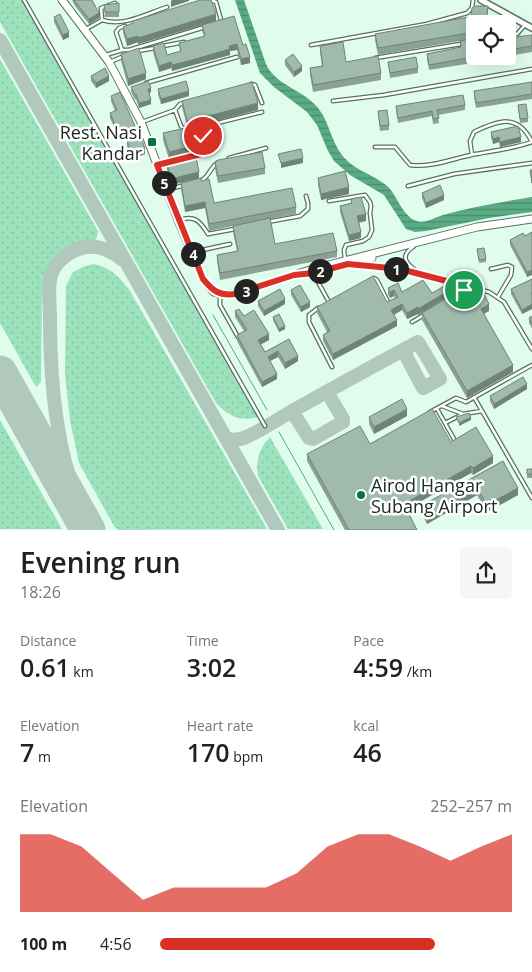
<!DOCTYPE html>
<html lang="en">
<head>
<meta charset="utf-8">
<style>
  body { margin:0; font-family:"Open Sans",sans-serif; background:#f6f6f6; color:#222; height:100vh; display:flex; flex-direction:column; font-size:19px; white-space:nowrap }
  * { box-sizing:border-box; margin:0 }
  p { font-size:16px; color:#767676 }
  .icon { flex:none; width:28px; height:28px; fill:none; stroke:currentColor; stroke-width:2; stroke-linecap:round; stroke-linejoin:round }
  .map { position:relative; height:530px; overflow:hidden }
  .panel { display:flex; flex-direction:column; background:#fff; flex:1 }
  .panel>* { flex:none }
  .tools { position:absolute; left:466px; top:15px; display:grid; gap:10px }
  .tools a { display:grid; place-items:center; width:50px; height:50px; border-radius:5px; background:#fff; box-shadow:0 5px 20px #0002; font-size:25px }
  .pin { position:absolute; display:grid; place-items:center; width:42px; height:42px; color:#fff; margin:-21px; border:2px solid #fff; border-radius:50%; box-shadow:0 1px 5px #0007 }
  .km { position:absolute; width:25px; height:25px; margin:-12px; border-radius:50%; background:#222; color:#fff; font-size:14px; line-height:25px; text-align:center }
  .round { display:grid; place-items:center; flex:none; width:52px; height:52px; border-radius:5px; background:#f6f6f6 }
  .overview { display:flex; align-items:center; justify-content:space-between; height:85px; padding:0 20px }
  h1 { font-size:28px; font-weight:600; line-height:38px }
  .stats { display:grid; grid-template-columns:repeat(3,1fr); gap:8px; height:85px; padding:5px 20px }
  .stats div { display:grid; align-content:center }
  .stats b { font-size:25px; font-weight:600 }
  .stats small { font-size:14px; font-weight:400 }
  .stats p { font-size:14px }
  .chart { height:140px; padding:10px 20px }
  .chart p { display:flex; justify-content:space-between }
  .chart svg { width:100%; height:90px; margin-top:5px; fill:#d93025; opacity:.7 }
  ul { padding:0 20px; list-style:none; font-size:16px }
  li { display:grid; grid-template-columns:80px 60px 1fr; align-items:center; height:38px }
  li i { height:12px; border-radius:6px; background:#d93025 }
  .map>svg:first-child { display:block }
</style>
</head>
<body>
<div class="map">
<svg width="532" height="530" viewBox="0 0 532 530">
  <defs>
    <pattern id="grass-dots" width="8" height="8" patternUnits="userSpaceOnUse" patternTransform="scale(1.25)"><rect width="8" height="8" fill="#9ce2bd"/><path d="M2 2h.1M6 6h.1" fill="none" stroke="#86c2a2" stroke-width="1.8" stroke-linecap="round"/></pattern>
    <pattern id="water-rules" width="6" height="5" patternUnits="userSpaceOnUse" patternTransform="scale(1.25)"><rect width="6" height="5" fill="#59ab83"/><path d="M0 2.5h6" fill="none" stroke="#498b6b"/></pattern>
  </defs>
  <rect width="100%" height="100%" fill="#dffcec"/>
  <!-- grass -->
  <path fill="url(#grass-dots)" d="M0,0H23L258,417C240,422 228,416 216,403L0,22Z
    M0,59L98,231L96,240C65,244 46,258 42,290L41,382L36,387L0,323Z
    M93,264C112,268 119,277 130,291L267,529L118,530L114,526L79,463L70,420L65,374L66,286L73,272L83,267Z
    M0,420L62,529H0Z
    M270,437L323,529H288L258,476L257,466L259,454L264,444Z"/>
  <!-- water -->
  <path fill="url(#water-rules)" d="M235,0H244L266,64C275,85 304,90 318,108C329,121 331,141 342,155C352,169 372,174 386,185C397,194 400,212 414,220C424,225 433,218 443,215C472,207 502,202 532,197V212L489,218L426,231L415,232L406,229L384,195L350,175L334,161L328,151L317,125L307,112L274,87L260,73Z"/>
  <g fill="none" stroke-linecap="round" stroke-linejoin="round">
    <!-- stream -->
    <path stroke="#59ab83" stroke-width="1" d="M213,315L267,410
      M279,432L334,530"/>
    <!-- taxiway -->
    <path stroke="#b0c9bc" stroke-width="14" d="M0,40L278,530
      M292,411L309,438L313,439L343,422V419L327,392
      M226,438C232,441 238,440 244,438C261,431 278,419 294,410C335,387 377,364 418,342L440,379L423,388L403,350
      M90,530C80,506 70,483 64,458C53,412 50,365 50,318C50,306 48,292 50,280C52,267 62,257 74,251C91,242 108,248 123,260"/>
    <!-- runway -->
    <path stroke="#b0c9bc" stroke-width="35" d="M0,373L88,530"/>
    <!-- lane casing -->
    <g stroke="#587163" stroke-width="5">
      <path id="lane" d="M24,0L265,426
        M210,0L216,2L221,20
        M102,19L101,8L115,3
        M86,29L102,20C124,27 146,14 167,7
        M508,36L517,34L525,25
        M311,45L427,24L467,13L472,8L473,0
        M163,46L184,42
        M122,50H129L205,27
        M138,51L155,48
        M106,55L122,50L116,32L119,28L125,26
        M375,58L461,44
        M110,62L124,56
        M146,83L237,57
        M251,84L255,85L262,103
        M333,101L384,95L532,69
        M183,103L180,104L175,110L181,126L185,130
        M142,122L175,110
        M193,129L262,112
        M375,147H395L410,165C430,168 452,159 471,155C492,151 512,149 532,142
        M472,155L470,141L474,132C499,120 518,113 532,142
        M195,156L201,154L206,149L203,136
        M229,158L266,148
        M199,182C208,179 210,168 217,163
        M408,186L454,174L532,163
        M168,189L182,186
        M329,201L365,195L370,202L371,206L370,213L372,230L369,237L363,241L346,245L344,250L345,259
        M179,220C195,215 200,221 208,234L235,229
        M267,222L300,216L308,209V203L306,196
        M413,247C398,257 408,265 419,273
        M193,252L230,244
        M357,265L400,269L489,292L504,302L532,349
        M491,269L508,265L512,267L511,275L498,297
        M313,273L329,302
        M371,280L374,278L377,280L388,302
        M220,296V305L238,337
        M318,308L309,315V322L332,367
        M412,322L424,315
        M474,397L532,498
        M442,406L463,414L482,411
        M437,409L454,439
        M430,412L456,398L466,402L532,365
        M445,423L463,414"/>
    </g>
    <!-- street casing -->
    <g stroke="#587163" stroke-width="8">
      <path id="street" d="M481,0L532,28"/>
    </g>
    <!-- secondary casing -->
    <g stroke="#587163" stroke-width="9">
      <path id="secondary" d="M62,0L109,62L141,122L178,220L203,279L214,292L220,294H235L313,269L477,227L532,219
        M326,270L372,258"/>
    </g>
    <!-- lane -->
    <use href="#lane" stroke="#fff" stroke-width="2.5"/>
    <!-- street -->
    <use href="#street" stroke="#fff" stroke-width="5"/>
    <!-- secondary -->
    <use href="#secondary" stroke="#fff" stroke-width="7"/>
  </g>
  <!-- wall -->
  <path fill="#8aa194" d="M72,0H92L99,18L89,24L75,6Z
    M119,3V17H105L104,5Z
    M488,6L487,21L474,20L475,56H503V58L429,70L427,59V54L460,47V41L378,55L375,40V34L471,17L472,8Z
    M54,17L69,37L63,40L54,22Z
    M133,21H216L138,44V42L127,46L123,33V27L133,24Z
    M202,25L243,45L250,63L241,65L237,50L230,51V55L192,65L172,71L171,68L159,72L153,52V46L167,55L180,51L179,43L204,36L202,31Z
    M532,35V52L508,56V38Z
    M320,46L346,62L381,73V80L313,92L310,75V68L322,66L320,53Z
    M121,54L146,79L128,86L121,61Z
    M285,60L302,71L294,77L285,65Z
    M388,62L418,68V73L390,78Z
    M91,76L109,81L96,88L91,81Z
    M532,82V99L476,108L474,96V91Z
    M131,87L151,92L149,93L151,104L139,108L136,99L135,100L131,91Z
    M158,89L189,96L161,104L158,94Z
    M111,96L135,131L119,138L110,118V113L115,111L111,101Z
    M182,101L258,110L195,126L200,151L185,155L201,181L214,203L296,207V214L270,219L275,244L337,251V257L220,280L217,261V255L237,251L233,232V226L209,231L205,208L185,212L181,189V183L171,185L166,166V160L169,159L163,140V133L188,127L187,126L182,107Z
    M465,105V110L438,115L439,123L433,124L432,116L398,123L396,111V106Z
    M518,105L528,118V122L520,123Z
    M378,111L389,125V130L380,131Z
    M491,132L521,142L500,147L499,142L493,144L491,137Z
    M127,141L145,154L132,159L127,146Z
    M215,162L265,168V174L218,183L215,169Z
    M318,178L349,194L321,200L318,185Z
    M422,193L444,200L426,208L422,198Z
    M351,199L366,221L359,222L361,238L349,241L340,212V206L351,203Z
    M532,232L527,277L510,245V240L525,236Z
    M477,249L486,259V262L479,263Z
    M532,279V309L522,314L511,294V289Z
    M388,288L402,292L432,293L453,294L418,315V314L407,319L402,310L394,315L397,326L333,360L323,341V335L327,332L317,313V307L387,302L395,298L394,296L390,298L388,295Z
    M291,290L310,307L301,312L291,295Z
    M473,295L489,311L484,314L513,372L467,398L422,320V313Z
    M258,301L285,304L264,316L258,306Z
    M235,311L244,316L269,340L261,344L265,352L289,339L298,361L285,369L278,357L270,361L277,379L262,387L237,341V335L244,331L235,317Z
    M532,316V328L529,323V318Z
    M273,317L285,329L279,332L273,320Z
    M527,389L494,409L490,401V396Z
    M407,416L374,434L369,424V417Z
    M451,442L493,463L473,475L471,473L406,509L417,530H345L307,461V454L370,444Z
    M503,461L518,495L487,512L477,495L427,524L421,513V506Z
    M527,469H532V478H527Z"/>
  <!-- shaded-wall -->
  <path fill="#708378" d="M172,0H189V1L171,7V1Z
    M99,13V18L89,24V19Z
    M216,14V21L138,44V38Z
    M69,32V37L63,40V35Z
    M138,36V42L127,46V39Z
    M237,44V50L230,51V55L172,71V65Z
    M250,57V63L241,65V59Z
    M171,62V68L159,72V66Z
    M302,66V71L294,77V72Z
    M146,73V79L128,86V79Z
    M109,76V81L96,88V83Z
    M151,88V92L148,94V89Z
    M189,91V96L161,104V99Z
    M151,100V104L139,108V103Z
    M258,103V110L189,128V121Z
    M135,126V131L119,138V133Z
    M499,137V142L493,144V139Z
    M521,137V142L500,147V142Z
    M200,144V151L169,159V152Z
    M145,149V154L132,159V154Z
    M303,158V163L281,168V163Z
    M199,172V178L171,185V179Z
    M349,187V194L321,200V194Z
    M444,195V200L426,208V203Z
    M205,202V208L185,212V206Z
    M366,214V221L357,223V216Z
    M361,232V238L349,241V235Z
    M532,270V275L527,277V272Z
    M453,288V294L418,315V309Z
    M394,290V296L390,298V292Z
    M285,299V304L264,316V311Z
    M310,302V307L301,312V307Z
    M402,304V310L391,316V310Z
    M489,304V311L481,315V309Z
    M532,304V309L522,314V310Z
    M418,307V314L407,319V313Z
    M397,320V326L333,360V354Z
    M285,326V329L279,332V329Z
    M269,334V340L258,346V340Z
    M278,351V357L268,362V357Z
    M298,356V361L285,369V363Z
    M513,365V372L467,398V391Z
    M277,374V379L262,387V382Z
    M527,384V389L494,409V404Z
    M407,409V416L374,434V427Z
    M471,417V420L459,426V423Z
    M493,456V463L473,475V468Z
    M471,466V473L404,511V504Z
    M477,488V495L427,524V517Z
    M518,488V495L487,512V505Z"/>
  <!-- building -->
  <path fill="#a0bbac" stroke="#708378" d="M74,0H92L99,13L89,19Z
    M200,0H211L216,14L138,38V36L127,39L123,27L133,23V21Z
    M119,3V12H105L104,5Z
    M474,6H488L487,16L471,15L472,8Z
    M60,14L69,32L63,35L54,17Z
    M234,16L243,45L246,44L250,57L241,59L237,44L229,46L230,49L192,60L172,65L171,62L159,66L153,46L164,43L167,55L181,51L179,43L205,36L202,25Z
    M474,16L475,24V32L378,48L375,34Z
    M532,35V46L508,50V38Z
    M475,38V56H479L429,65L427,54L461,47L460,41Z
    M343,42L346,62L378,56L381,73L313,85L310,68L323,66L320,46Z
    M139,48L146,73L128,79L121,54Z
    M293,54L302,66L294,72L285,60Z
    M416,57L418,68L390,73L388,62Z
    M105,68L109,76L96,83L91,76Z
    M148,81L151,88L148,89L151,100L139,103L136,94L135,95L131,87Z
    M186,81L189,91L161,99L158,89Z
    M252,82L258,103L189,121L187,120L182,101Z
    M532,82V94L476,103L474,91Z
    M120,92L135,126L119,133L110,113L117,110L111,96Z
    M463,95L465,105L437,110L439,118L433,119L432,111L398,118L396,106Z
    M526,104L528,118L520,119L518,105Z
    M387,110L389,125L380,126L378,111Z
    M195,126L200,144L169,152L163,133Z
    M518,126L521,137L500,142L499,137L493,139L491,132Z
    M141,137L145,149L132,154L127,141Z
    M301,149L303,158L281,163L278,154Z
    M195,152L199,172L171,179L166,160Z
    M262,152L265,168L218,176L215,162L218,160Z
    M530,170H532V183Z
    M345,171L349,187L321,194L318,178Z
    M201,178V181L209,179L214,203L292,188L296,207L209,224L205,202L185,206L181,183Z
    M440,185L444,195L426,203L422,193Z
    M361,197L366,214L357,216L361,232L349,235L340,206L352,203L351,199Z
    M270,218L275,244L333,233L337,251L220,273L217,255L238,251L233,226Z
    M532,232V270L527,272L510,240L523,233L525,236Z
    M484,248L486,259L479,260L477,249Z
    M373,276L387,302L398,297L394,290L390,292L388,288L398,283L402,292L423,280L432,293L450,283L453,288L418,309V307L407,313L402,304L391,310L397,320L333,354L323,335L330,331L317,307Z
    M532,279V292L531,293L532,295V304L522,310L511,289Z
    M300,285L310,302L301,307L291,290Z
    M467,285L473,295L482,290L489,304L481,309L513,365L467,391L422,313L465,288Z
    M280,289L285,299L264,311L258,301Z
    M239,309L244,316L254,310L269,334L258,340L265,352L289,339L298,356L285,363L278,351L268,357L277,374L262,382L237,335L247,330L235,311Z
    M279,314L285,326L279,329L273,317Z
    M532,316V324L529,318Z
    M523,377L527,384L494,404L490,396Z
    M402,399L407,409L374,427L369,417Z
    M432,409L451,442L476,427L493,456L473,468L471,466L404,504L417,530H349L307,454L360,426L370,444Z
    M469,413L471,417L459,423L456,417Z
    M503,461L518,488L487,505L477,488L427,517L421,506Z
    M527,469H532V474H527Z"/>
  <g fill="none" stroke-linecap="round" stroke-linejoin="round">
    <!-- route casing -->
    <g stroke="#fff" stroke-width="10">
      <path id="route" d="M203,136L206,149L201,154L157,165L203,279C213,291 219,296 235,294L294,275L314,273L348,264L400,269L466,286L464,290"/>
    </g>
    <!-- route -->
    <use href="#route" stroke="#d93025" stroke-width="6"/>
  </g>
  <!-- markers -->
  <g fill="#06734c" stroke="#fff" stroke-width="2">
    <rect x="147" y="137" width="10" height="10" rx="2.5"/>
    <circle cx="361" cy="495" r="5"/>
  </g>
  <g text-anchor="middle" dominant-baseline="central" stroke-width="5" stroke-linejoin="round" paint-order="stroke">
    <!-- poi labels -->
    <g font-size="18" fill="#202b25" stroke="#fff" text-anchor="end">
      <text x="142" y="132">Rest. Nasi<tspan x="142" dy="21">Kandar</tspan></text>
      <text x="371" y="485" text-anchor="start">Airod Hangar<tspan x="371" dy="21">Subang Airport</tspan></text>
    </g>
  </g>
</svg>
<div class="tools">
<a><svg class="icon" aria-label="locate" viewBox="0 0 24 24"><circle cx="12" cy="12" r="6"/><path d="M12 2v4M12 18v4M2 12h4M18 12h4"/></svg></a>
</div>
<div class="pin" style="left:464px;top:290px;background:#1e9e55"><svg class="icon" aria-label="arrive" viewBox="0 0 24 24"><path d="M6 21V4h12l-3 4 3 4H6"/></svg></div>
<div class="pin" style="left:203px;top:136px;background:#d93025"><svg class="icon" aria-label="check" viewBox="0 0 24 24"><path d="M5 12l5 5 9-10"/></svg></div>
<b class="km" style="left:396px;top:269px">1</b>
<b class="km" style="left:320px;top:271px">2</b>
<b class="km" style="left:246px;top:291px">3</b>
<b class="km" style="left:193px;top:254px">4</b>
<b class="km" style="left:164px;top:183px">5</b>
</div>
<section class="panel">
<div class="overview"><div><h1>Evening run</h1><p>18:26</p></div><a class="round"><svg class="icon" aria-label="share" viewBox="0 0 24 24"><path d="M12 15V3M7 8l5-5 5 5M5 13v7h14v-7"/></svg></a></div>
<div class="stats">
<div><p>Distance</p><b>0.61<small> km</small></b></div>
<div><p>Time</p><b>3:02</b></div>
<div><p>Pace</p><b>4:59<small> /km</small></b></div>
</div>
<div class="stats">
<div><p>Elevation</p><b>7<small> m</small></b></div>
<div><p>Heart rate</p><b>170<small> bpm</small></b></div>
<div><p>kcal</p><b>46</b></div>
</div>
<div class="chart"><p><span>Elevation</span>252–257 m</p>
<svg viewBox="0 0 160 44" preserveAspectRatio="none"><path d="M0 44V6L10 6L20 12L30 25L40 38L50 32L60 32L70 32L80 32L90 25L100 12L110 6L120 6L130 12L140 19L150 12L160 6V44z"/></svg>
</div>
<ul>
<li><b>100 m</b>4:56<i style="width:78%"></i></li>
</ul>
</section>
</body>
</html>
